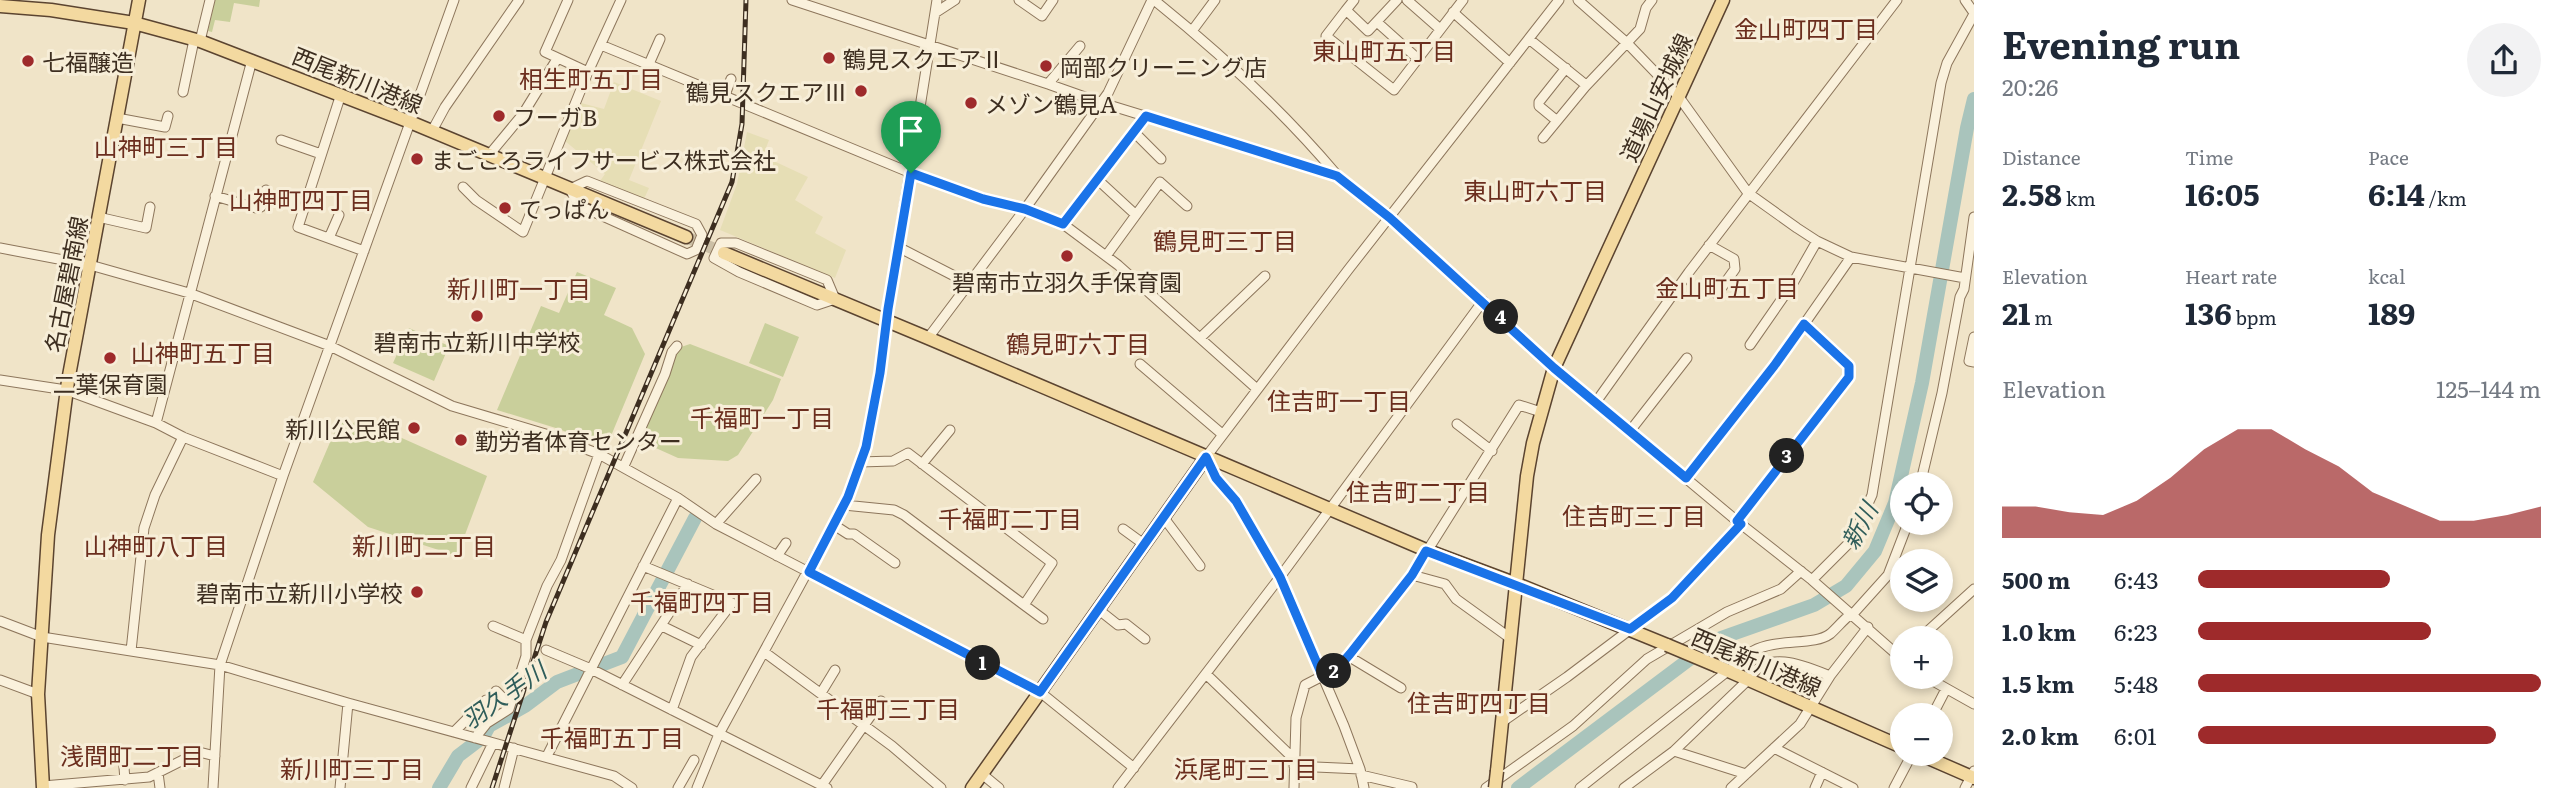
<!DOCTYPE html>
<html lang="en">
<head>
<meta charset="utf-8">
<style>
  body { margin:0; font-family:Literata,"Noto Sans JP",serif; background:#f2f2f3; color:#1f2937; height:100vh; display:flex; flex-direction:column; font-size:26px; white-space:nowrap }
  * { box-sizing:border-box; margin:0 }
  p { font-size:23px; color:#747a83 }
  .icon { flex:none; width:38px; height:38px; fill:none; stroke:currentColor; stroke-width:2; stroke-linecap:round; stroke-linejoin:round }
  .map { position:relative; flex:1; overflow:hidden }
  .side { display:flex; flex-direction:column; background:#fff; width:595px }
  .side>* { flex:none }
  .buttons { position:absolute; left:1890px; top:472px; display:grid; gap:14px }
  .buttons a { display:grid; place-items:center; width:63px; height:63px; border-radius:50%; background:#fff; box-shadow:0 4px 10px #0003; font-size:35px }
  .pin { position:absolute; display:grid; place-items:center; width:60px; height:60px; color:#fff; margin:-72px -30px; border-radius:50% 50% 50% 0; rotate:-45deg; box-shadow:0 0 7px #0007 }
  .pin .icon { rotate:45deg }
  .km { position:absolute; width:35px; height:35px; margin:-18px; border-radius:50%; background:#222; color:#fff; font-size:19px; line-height:35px; text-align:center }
  .round { display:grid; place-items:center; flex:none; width:74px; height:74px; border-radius:37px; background:#f2f2f3 }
  .head { display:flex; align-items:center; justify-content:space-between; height:119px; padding:0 28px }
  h1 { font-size:38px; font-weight:700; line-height:52px }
  .figures { display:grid; grid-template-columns:repeat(3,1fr); gap:10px; height:119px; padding:7px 28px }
  .figures div { display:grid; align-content:center }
  .figures b { font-size:30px; font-weight:700 }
  .figures small { font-size:19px; font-weight:400 }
  .figures p { font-size:19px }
  .chart { height:196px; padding:14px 28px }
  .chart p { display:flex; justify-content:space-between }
  .chart svg { width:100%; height:126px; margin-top:7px; fill:#9e2a2b; opacity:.7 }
  ul { padding:0 28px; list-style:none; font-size:23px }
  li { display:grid; grid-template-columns:112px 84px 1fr; align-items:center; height:52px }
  li i { height:18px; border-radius:9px; background:#9e2a2b }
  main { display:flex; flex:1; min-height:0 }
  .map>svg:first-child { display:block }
</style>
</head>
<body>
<main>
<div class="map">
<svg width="1974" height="788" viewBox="0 0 1974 788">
  <rect width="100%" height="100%" fill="#f0e4c8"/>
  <!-- farmland -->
  <path fill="#e6deb5" d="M614,82L661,101L629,180L649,188L644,199L600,181L605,174L565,141L581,103L604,109Z
    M747,132L769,140L763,156L808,177L795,200L823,217L815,233L846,250L835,278L720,230L737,184Z"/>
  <!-- green -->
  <path fill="#c9cf9b" d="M215,0H260L259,7L234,3L230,22L215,20L212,32L208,31Z
    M577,272L616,288L604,315L632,328L645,354L606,448L559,429L497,410L541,306L559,313Z
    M765,323L799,337L783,377L749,363Z
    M409,328L449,346L434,381L393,363Z
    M690,344L781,379L773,400L738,455L728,461L678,458L638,440L678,348Z
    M357,418L487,476L457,556L368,527L313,482L340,419L353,424Z"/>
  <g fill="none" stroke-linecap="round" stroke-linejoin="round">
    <!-- river -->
    <path stroke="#a9c4bc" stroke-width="14" d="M439,788L458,756L483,737L489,726L525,706L557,682L622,657L695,518
      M1518,788L1707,646L1721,638L1814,605L1846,586L1875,551L1895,503L1922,383L1967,128L1974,99"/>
    <!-- major-tunnel -->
    <path stroke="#ccc0a6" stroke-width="12" stroke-dasharray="12 6" stroke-linecap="butt" d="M686,237L724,253"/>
    <!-- minor casing -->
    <g stroke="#8d765c" stroke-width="11">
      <path id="minor" d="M568,0L545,52L588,72
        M792,0L1048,84L1099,102L1337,175L1390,218L1554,368L1737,521L1812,580L1902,659
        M1019,0L1042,16L1053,0
        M1154,0C1220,53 1283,111 1337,175
        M1354,0L1346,10L1368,31L1397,0
        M1407,0L1440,29
        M1578,0L1628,44L1679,97L1748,193L1797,228L1817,241L1851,257L1965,278
        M1965,0L1974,13
        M1346,10L1326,36L1394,90L1463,0
        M1453,12L1510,63
        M935,13L955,0
        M1378,23L1417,58
        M1192,31L1215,0
        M1529,39L1586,85
        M200,41L210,0
        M601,45L911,173L983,199L1025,209L1063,224L1118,265L1257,389
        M649,64L660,39
        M1048,84L1080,46
        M183,92L194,40
        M341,94L298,227L364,251
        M725,95L731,79
        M117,118L165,127L168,116
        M1556,120L1539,106V102L1566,68
        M432,131L445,107L519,0
        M1134,132L1161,159
        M1543,138L1585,87L1640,29L1646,8L1652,0
        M281,140L321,154
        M489,155L523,114L557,59
        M1098,180L1136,215
        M587,181L696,224L702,235L696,250L687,254L578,205L570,189Z
        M463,187L476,200L523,232L588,72L621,0
        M215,196L256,208L261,207L266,190
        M98,217L146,228L150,207
        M1063,224L1146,116
        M329,238L339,215
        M721,243H736L827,280L835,299L817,305L739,272L714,258Z
        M1709,245L1734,259L1735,269L1717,294
        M898,247L968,283
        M0,248L90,265L189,293L330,346L452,406L549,435L599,454L678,498L716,524L1040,692L1134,768
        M1106,256L1160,182L1187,206
        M1974,337L1969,361L1974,362
        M928,338L1025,209L1108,93L1152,0
        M1200,338L1265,276
        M1750,345L1793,283L1817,241
        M1140,364L1222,434
        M0,380L66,390L156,423L183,437L283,476
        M1596,402L1689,272L1897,0
        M156,423L252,60
        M1457,424L1492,451
        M1630,431L1687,358
        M922,464L950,430
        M624,466L665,374L672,352L677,346
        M1686,478L1775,366L1851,257
        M1920,485L1942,393L1960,297L1964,289L1974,217
        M844,505L894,510L904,515L1024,605L1052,563L908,453L893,461L860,462
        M1164,518L1200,566
        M1737,521L1849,377V366L1804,324
        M716,524L756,479
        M834,525L848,534H854L895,563
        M1123,529L1145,545
        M777,556L786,543
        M643,566L732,603L691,657L672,710
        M1412,575L1445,584L1456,599L1510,638
        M1812,580L1851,541L1872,495L1941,83L1947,63L1974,14
        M1024,605L1043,619
        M1099,610L1118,625L1126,624L1145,639
        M1852,615L1888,575L1908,523
        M0,621L42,637L220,665L348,703L614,776L632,788
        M493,626L526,640L547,586L561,560L599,454
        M662,626L701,645
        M1919,639L1974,589
        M546,650L591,669L827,788
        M131,651L144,528L155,495L183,437
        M764,652L892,746L941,788
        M1351,654L1353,659L1401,688
        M1206,674L1294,759
        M1926,677L1974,704
        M0,680L38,694
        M622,685L688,584
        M496,691L510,705
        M821,693L835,670
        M1932,716L1946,689
        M1502,722L1567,677L1672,598L1741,524
        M454,732L486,700
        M475,738L487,723L509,709L526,656V640
        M1774,748L1853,788
        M1674,751L1746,774
        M123,755L125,780
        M547,756L678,498
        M1294,766L1360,769
        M158,773L160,788
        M982,774L999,788
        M1361,775L1412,787
        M822,785L881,701
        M43,786L149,777L199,752L215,756
        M213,788L220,665L283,476L454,0
        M340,788L348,703
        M471,788L493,743
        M504,788L514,748
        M678,788L694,760
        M697,788L719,734L848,497L866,447L880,373L888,309L937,0
        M1118,788L1280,577L1483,301
        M1294,788L1296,718L1305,685L1340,667L1412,575L1519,405L1541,412
        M1364,788L1360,769L1344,726L1280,577L1235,501L1216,478L1206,457L1348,270L1559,0
        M1486,788L1573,726L1647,659L1727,612L1781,589L1801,571
        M1580,788L1753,651C1777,638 1814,646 1830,634C1837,628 1843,620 1851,614
        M1624,788L1674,751L1749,679C1767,649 1803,665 1830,676
        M1731,788L1800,724L1830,676L1868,627
        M1815,788L1822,772
        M1894,788L1912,754
        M1965,788L1974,771"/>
    </g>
    <!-- major casing -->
    <g stroke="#5b4430" stroke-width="15">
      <path id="major" d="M0,6L51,10L134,23L200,41L410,122L686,237
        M724,253L928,338L1426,550L1517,584L1667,645
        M1717,666L1902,747
        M1919,754L1974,778
        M1497,771L1527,476L1533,443L1554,368L1723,0
        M43,788L38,694L48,535L68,381L139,0
        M972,788L1206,457"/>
    </g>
    <!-- minor -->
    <use href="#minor" stroke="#faf1dc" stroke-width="9"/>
    <!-- major -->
    <use href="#major" stroke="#f3d9a0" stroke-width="12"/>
    <!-- rail casing -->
    <g stroke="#3d2e20" stroke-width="5">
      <path id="rail" d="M492,788L546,622L732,182L742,124L746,0"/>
    </g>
    <!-- rail -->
    <use href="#rail" stroke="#f7eed8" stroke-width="2.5" stroke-dasharray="8" stroke-linecap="butt"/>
    <!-- major-bridge casing -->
    <g stroke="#5b4430" stroke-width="15" stroke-linecap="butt">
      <path id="major-bridge" d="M1667,645L1717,666
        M1495,788L1497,771"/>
    </g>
    <!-- major-bridge -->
    <use href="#major-bridge" stroke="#f3d9a0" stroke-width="12"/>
  </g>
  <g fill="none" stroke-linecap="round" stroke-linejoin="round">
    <!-- route casing -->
    <g stroke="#fff" stroke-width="14">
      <path id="route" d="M1146,116L1337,176L1390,218L1554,368L1686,478L1774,366L1804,324L1849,366V377L1737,521L1741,524L1672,598L1630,629L1426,551L1412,575L1350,654L1337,669L1322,675L1280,577L1236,501L1216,478L1206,457L1040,692L809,572L848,497L866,447L880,373L888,309L911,173L983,199L1025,209L1063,224Z"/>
    </g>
    <!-- route -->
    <use href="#route" stroke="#1a73e8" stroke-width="9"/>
  </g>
  <!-- markers -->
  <g fill="#9e2a2b" stroke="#f7eed8" stroke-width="2.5">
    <circle cx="829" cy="58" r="7"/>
    <circle cx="28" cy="61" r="7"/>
    <circle cx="1046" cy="66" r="7"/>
    <circle cx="861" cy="91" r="7"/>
    <circle cx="971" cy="103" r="7"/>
    <circle cx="499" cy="116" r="7"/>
    <circle cx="417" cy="159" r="7"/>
    <circle cx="505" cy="208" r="7"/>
    <circle cx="1067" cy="256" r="7"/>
    <circle cx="477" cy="316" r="7"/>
    <circle cx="110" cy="358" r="7"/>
    <circle cx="414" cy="428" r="7"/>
    <circle cx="461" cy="440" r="7"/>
    <circle cx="417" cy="592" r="7"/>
  </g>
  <g text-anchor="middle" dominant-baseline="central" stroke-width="6" stroke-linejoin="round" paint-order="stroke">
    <!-- poi labels -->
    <g font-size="23" fill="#3d2e20" stroke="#f7eed8" text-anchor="start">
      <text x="843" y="58">鶴見スクエアⅡ</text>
      <text x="42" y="61">七福醸造</text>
      <text x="1060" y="66">岡部クリーニング店</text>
      <text x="847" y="91" text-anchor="end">鶴見スクエアⅢ</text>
      <text x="985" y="103">メゾン鶴見A</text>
      <text x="513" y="116">フーガB</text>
      <text x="431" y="159">まごころライフサービス株式会社</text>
      <text x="519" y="208">てっぱん</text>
      <text x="1067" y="281" text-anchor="middle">碧南市立羽久手保育園</text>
      <text x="477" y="341" text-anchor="middle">碧南市立新川中学校</text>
      <text x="110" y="383" text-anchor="middle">二葉保育園</text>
      <text x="400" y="428" text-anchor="end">新川公民館</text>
      <text x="475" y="440">勤労者体育センター</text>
      <text x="403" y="592" text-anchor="end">碧南市立新川小学校</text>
    </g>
    <!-- street labels -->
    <g font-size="23" fill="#3d2e20" stroke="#f7eed8">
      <text transform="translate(358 79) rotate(22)">西尾新川港線</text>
      <text transform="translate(1655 97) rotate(-65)">道場山安城線</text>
      <text transform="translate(65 284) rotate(-79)">名古屋碧南線</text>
      <text transform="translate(1757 661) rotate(23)">西尾新川港線</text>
    </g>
    <!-- neighbourhood labels -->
    <g font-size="24" fill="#6b2e1e" stroke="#f7eed8">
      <text x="1806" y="27">金山町四丁目</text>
      <text x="1384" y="49">東山町五丁目</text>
      <text x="591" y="77">相生町五丁目</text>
      <text x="166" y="145">山神町三丁目</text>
      <text x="1535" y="189">東山町六丁目</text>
      <text x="301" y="198">山神町四丁目</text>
      <text x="1225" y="239">鶴見町三丁目</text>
      <text x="1727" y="286">金山町五丁目</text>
      <text x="519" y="287">新川町一丁目</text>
      <text x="1078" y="342">鶴見町六丁目</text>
      <text x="203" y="351">山神町五丁目</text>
      <text x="1339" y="399">住吉町一丁目</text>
      <text x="762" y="416">千福町一丁目</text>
      <text x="1418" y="490">住吉町二丁目</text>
      <text x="1634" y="514">住吉町三丁目</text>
      <text x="1010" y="517">千福町二丁目</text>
      <text x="156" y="544">山神町八丁目</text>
      <text x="424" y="544">新川町二丁目</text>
      <text x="702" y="600">千福町四丁目</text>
      <text x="1479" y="701">住吉町四丁目</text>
      <text x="888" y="707">千福町三丁目</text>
      <text x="612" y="736">千福町五丁目</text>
      <text x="132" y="754">浅間町二丁目</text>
      <text x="352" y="767">新川町三丁目</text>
      <text x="1246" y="767">浜尾町三丁目</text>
    </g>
    <!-- water labels -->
    <g font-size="24" font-style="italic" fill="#2f5d5a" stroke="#f7eed8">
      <text transform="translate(1858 525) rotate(-62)">新川</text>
      <text transform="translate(503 694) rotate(-35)">羽久手川</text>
    </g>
  </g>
</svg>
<div class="buttons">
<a><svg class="icon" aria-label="locate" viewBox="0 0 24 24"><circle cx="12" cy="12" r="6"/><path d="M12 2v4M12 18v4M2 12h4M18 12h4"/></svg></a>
<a><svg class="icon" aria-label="layers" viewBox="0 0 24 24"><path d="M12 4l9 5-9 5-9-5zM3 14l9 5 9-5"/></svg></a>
<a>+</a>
<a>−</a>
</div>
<div class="pin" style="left:911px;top:173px;background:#1e9e55"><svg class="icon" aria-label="arrive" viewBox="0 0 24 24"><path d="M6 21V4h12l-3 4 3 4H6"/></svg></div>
<b class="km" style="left:983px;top:663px">1</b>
<b class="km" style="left:1334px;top:671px">2</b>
<b class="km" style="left:1787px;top:456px">3</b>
<b class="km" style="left:1501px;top:317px">4</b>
</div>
<section class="side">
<div class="head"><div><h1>Evening run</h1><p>20:26</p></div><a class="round"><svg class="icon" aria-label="share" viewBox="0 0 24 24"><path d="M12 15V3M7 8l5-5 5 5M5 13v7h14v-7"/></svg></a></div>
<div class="figures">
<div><p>Distance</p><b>2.58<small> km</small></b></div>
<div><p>Time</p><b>16:05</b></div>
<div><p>Pace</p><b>6:14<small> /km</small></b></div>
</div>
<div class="figures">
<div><p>Elevation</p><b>21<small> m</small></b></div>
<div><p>Heart rate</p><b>136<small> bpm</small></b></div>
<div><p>kcal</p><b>189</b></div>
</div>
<div class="chart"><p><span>Elevation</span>125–144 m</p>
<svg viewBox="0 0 160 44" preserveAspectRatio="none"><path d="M0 44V33L10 33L20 35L30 36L40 31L50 23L60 13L70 6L80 6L90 13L100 19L110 28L120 33L130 38L140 38L150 36L160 33V44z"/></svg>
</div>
<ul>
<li><b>500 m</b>6:43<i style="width:56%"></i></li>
<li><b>1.0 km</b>6:23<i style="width:68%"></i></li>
<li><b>1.5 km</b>5:48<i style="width:100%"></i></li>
<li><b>2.0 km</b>6:01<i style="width:87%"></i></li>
</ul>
</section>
</main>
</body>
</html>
